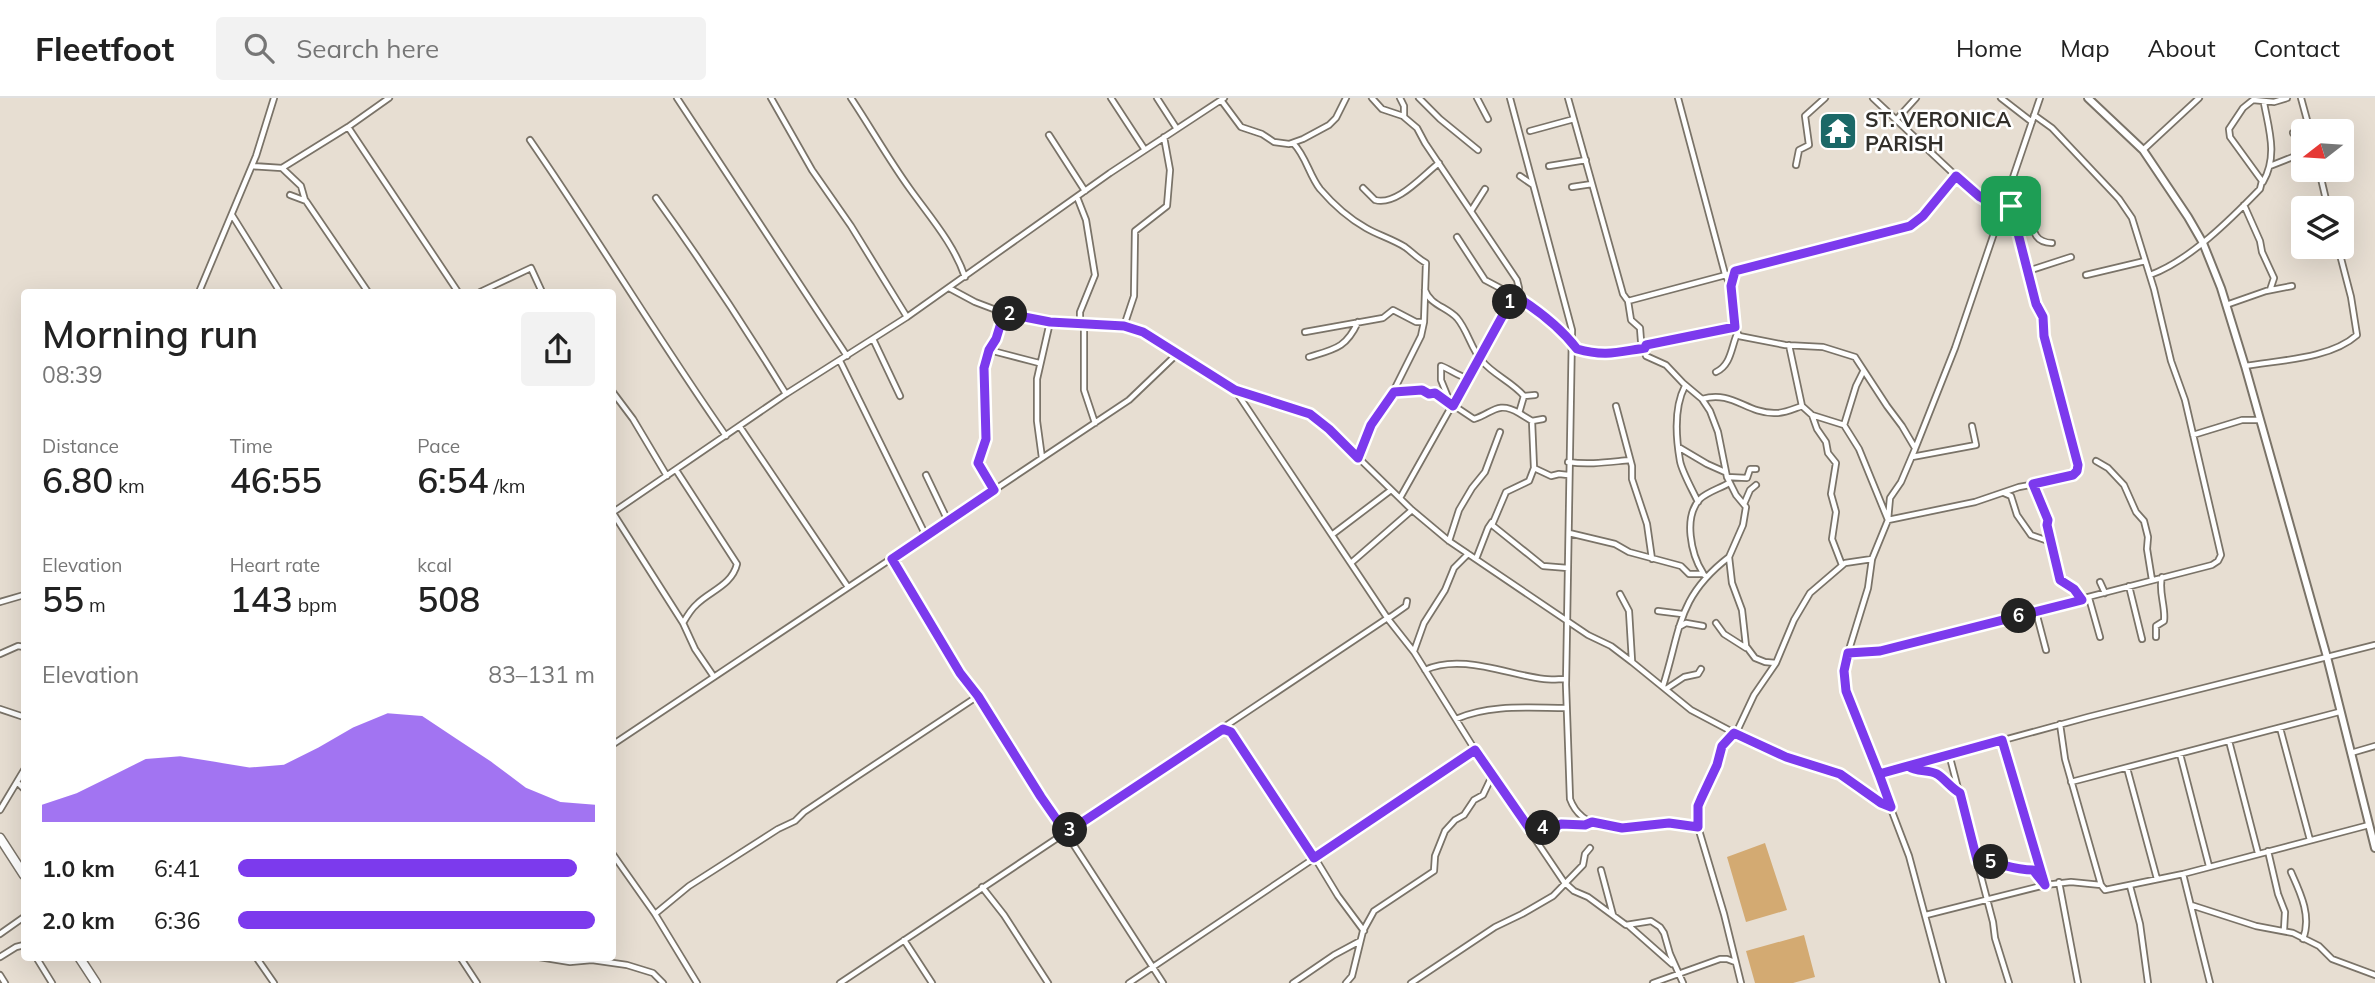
<!DOCTYPE html>
<html lang="en">
<head>
<meta charset="utf-8">
<style>
  body { margin:0; font-family:Mulish,sans-serif; background:#f2f2f2; color:#222; height:100vh; display:flex; flex-direction:column; font-size:26px; white-space:nowrap }
  * { box-sizing:border-box; margin:0 }
  p { font-size:23px; color:#767676 }
  .icon { flex:none; width:38px; height:38px; fill:none; stroke:currentColor; stroke-width:2; stroke-linecap:round; stroke-linejoin:round }
  .map { position:relative; flex:1; overflow:hidden }
  .panel { position:absolute; left:21px; top:191px; width:595px; height:672px; display:flex; flex-direction:column; background:#fff; border-radius:7px; box-shadow:0 7px 28px #0002 }
  .panel>* { flex:none }
  .needle { width:46px; rotate:253deg }
  .tools { position:absolute; left:2291px; top:21px; display:grid; gap:14px }
  .tools a { display:grid; place-items:center; width:63px; height:63px; border-radius:7px; background:#fff; box-shadow:0 7px 28px #0002; font-size:35px }
  .pin { position:absolute; display:grid; place-items:center; width:60px; height:60px; color:#fff; margin:-30px; border-radius:14px; box-shadow:0 4px 10px #0006 }
  .km { position:absolute; width:35px; height:35px; margin:-18px; border-radius:50%; background:#222; color:#fff; font-size:19px; line-height:35px; text-align:center }
  .round { display:grid; place-items:center; flex:none; width:74px; height:74px; border-radius:7px; background:#f2f2f2 }
  .overview { display:flex; align-items:center; justify-content:space-between; height:119px; padding:0 21px }
  h1 { font-size:38px; font-weight:600; line-height:52px }
  .stats { display:grid; grid-template-columns:repeat(3,1fr); gap:10px; height:119px; padding:7px 21px }
  .stats div { display:grid; align-content:center }
  .stats b { font-size:35px; font-weight:600 }
  .stats small { font-size:19px; font-weight:400 }
  .stats p { font-size:19px }
  .chart { height:196px; padding:14px 21px }
  .chart p { display:flex; justify-content:space-between }
  .chart svg { width:100%; height:126px; margin-top:7px; fill:#7c3aed; opacity:.7 }
  ul { padding:0 21px; list-style:none; font-size:23px }
  li { display:grid; grid-template-columns:112px 84px 1fr; align-items:center; height:52px }
  li i { height:18px; border-radius:9px; background:#7c3aed }
  header { display:flex; align-items:center; gap:42px; box-sizing:border-box; height:98px; padding:0 35px; background:#fff; border-bottom:2px solid #e0e0e0 }
  header strong { font-size:33px }
  nav { display:flex; gap:38px; margin-inline-start:auto; font-size:24px }
  .search { width:490px; height:63px; background:#f2f2f2; display:flex; align-items:center; gap:18px; box-sizing:border-box; padding:0 24px; border-radius:7px; color:#767676; font-size:26px }
  .map>svg:first-child { display:block }
</style>
</head>
<body>
<header>
<strong>Fleetfoot</strong>
<div class="search"><svg class="icon" aria-label="search" viewBox="0 0 24 24"><circle cx="10" cy="10" r="6"/><path d="M15 15l6 6"/></svg>Search here</div>
<nav><a>Home</a><a>Map</a><a>About</a><a>Contact</a></nav>
</header>
<div class="map">
<svg width="2375" height="885" viewBox="0 0 2375 885">
  <rect width="100%" height="100%" fill="#e7ded2"/>
  <!-- green -->
  <path fill="#d3aa72" d="M1765,745L1787,812L1746,824L1727,759Z
    M1804,837L1815,879L1793,885H1755L1746,853Z"/>
  <g fill="none" stroke-linecap="round" stroke-linejoin="round">
    <!-- minor casing -->
    <g stroke="#7a7368" stroke-width="8">
      <path id="minor" d="M677,0L847,258
        M771,0L812,72L851,128L907,219
        M851,0C871,30 889,62 910,91C930,119 954,146 965,179
        M1111,0L1145,52
        M1157,0L1177,31
        M1372,0L1382,11L1403,18
        M1400,0L1404,8V19L1417,30L1425,45L1517,182L1519,190L1517,199
        M1419,0L1440,21L1478,52
        M1477,0L1488,21
        M1510,0L1572,232L1566,587L1570,701C1585,742 1638,726 1670,725C1679,725 1689,728 1698,729L1724,816L1741,885
        M1568,0L1623,196L1628,203L1910,128L1923,118L1956,78
        M1678,0L1725,176L1731,188L1735,229L1739,238L1785,247L1823,249L1855,259L1887,308L1902,328L1915,350
        M1873,0L1972,93L2002,112
        M2001,0L2032,24
        M2301,0L2310,33
        M1221,2L1241,29L1262,36L1274,44L1289,46L1303,41L1329,27L1336,20L1346,0
        M1896,22L1916,0
        M348,29L458,194
        M1530,33L1574,21
        M2293,35L2309,31
        M1049,37L1085,93
        M530,42C597,139 658,241 726,338
        M1293,45C1306,58 1309,77 1320,91C1332,105 1350,121 1366,130C1378,137 1392,141 1405,149C1412,154 1417,160 1426,165L1424,224L1421,238L1389,302L1371,327L1358,360
        M2143,52L2199,0
        M1796,67L1799,52L1809,47L1805,18L1825,0
        M252,68L282,70L348,29L389,0
        M1549,68L1586,62
        M2270,68L2303,55
        M282,70L301,88L305,102
        M2319,72L2328,110
        M1520,78L1533,87
        M2263,84C2278,58 2269,32 2264,5
        M1572,89L1592,86
        M1363,90L1375,102C1397,108 1422,78 1439,65
        M290,97L306,103L368,194
        M1077,99L1086,122L1095,177L1080,214V220L1084,226V292L1095,325
        M656,100C702,164 745,229 786,296
        M2244,107L2260,143L2262,154L2274,180L2270,192
        M2011,108L2029,111C2034,127 2030,144 2052,145
        M1471,113L1485,91
        M232,117L280,194
        M1457,139L1485,182L1517,199L1544,218L1571,240L1577,251L1606,257L1644,250
        M2028,173L2071,159
        M2086,177L2145,163
        M2150,177C2189,163 2231,121 2260,91L2262,83L2230,39L2229,31L2243,10L2253,2L2274,4L2287,0
        M949,190L975,204L1004,215L1050,224L1124,228L1144,234L1235,292L1310,316L1329,331L1412,412L1449,443L1588,537L1611,548L1632,564L1691,612L1759,648L1840,676L1881,705L1891,709
        M1425,192C1430,207 1447,209 1457,220C1468,233 1471,251 1482,263C1494,277 1512,284 1524,298L1535,297
        M199,194L256,58L274,0
        M480,194L531,170L542,194
        M1628,203L1631,222L1640,230L1641,243L1646,247L1644,252L1646,258L1666,267L1683,285L1702,301L1710,313L1718,334L1727,379L1736,397L1746,409L1743,427L1729,459L1732,485L1742,512L1746,548L1755,560L1765,564L1776,565
        M2226,207L2266,193L2292,188
        M1124,228L1134,198L1135,133L1167,108L1170,72L1164,39
        M1305,234L1383,220L1393,212L1416,224H1424
        M873,241L900,298
        M1646,247L1735,229
        M1789,247L1802,308L1812,317L1844,327
        M989,252L1039,265
        M1309,259C1335,251 1346,250 1358,224
        M840,263L926,438
        M2245,268C2280,262 2330,261 2357,237L2351,199L2338,149
        M1716,274C1731,267 1731,250 1737,236
        M1863,274L1856,288L1844,327L1859,351L1888,422L1975,404L2019,389L2063,381L2077,373L2078,367L2044,238L2043,219L2036,206L2008,96
        M1685,288C1674,309 1676,340 1680,363C1682,374 1693,393 1698,404
        M1235,292L1388,521L1414,554L1475,652L1564,784L1574,793L1588,799L1626,827L1651,823L1660,829L1664,835L1670,856L1683,885
        M612,293L633,321L667,378
        M1394,294L1422,292L1429,296L1435,295L1474,321C1492,316 1497,302 1519,315L1524,298
        M1702,301C1732,292 1746,315 1774,315C1783,316 1793,311 1802,308
        M1450,304L1441,282V268C1450,271 1459,279 1468,280
        M1616,308L1632,368V381L1647,426L1652,461
        M1519,315L1532,323L1534,370
        M1812,317L1817,331L1826,344L1828,355L1836,365L1831,396L1836,414L1832,441L1842,467
        M1532,323L1543,321
        M740,329L848,489
        M2193,337L2242,322H2259
        M1680,350L1707,366L1725,374
        M1912,359L1976,347L1972,328
        M1042,360L1037,323V281L1050,224
        M2096,363L2108,370L2124,387L2136,414L2144,423L2148,439L2147,451L2152,482
        M1568,364C1590,367 1608,364 1630,362
        M676,372L737,466C732,487 710,493 697,506C691,511 687,518 683,525
        M926,377L948,423
        M1727,379L1747,380L1750,371H1756
        M2033,386L2048,422L2047,427L2060,482L2074,491L2082,502
        M994,392L978,365L986,340L984,270L989,252L996,241L1004,215
        M2004,395L2011,398L2017,417L2031,437L2051,444
        M1400,400L1514,197
        M1744,406L1750,392L1756,387
        M612,415L786,296L907,219L1110,75L1224,0
        M613,415L683,525L695,551L714,579
        M1569,435L1615,446L1629,454L1681,468L1689,476H1703L1707,479
        M1333,436L1391,392
        M1449,443L1459,412L1472,390L1485,374L1500,334
        M892,461L960,575L978,598L1040,699L1066,735L1163,885
        M1476,461L1488,430L1492,424
        M1351,465L1412,412
        M1568,470L1543,468L1492,427L1506,394L1529,383L1534,370L1551,378L1559,376L1568,377
        M1703,475C1691,456 1683,419 1700,401C1707,394 1721,390 1729,385
        M2100,484L2105,495
        M2129,488L2142,541
        M1620,496L1629,513L1632,563
        M2089,500L2100,539
        M0,504L24,497
        M1658,513L1682,516
        M2036,514L2046,552
        M1389,520L1406,508L1407,503
        M1716,525L1724,536L1746,550
        M1679,529L1686,525L1703,528
        M2156,539V528L2164,523C2166,509 2158,493 2162,479
        M1414,553L1424,525L1445,492L1454,470L1468,456
        M1848,555L1879,553L2212,467L2218,463L2221,457L2185,302L2171,263L2154,191L2132,120L2119,101L2052,30L2034,17
        M0,556L18,548L24,549
        M1425,572C1461,555 1508,577 1544,581C1551,582 1559,581 1566,581
        M1663,588C1681,531 1677,499 1729,459
        M1666,591L1684,579L1698,576L1701,571
        M0,611L24,619
        M1456,621C1490,606 1530,610 1566,610
        M2060,626L2065,661L2101,787L2105,792L2183,776L2369,727
        M2280,630L2310,742
        M1224,631L1231,634L1281,710L1298,732L1338,798L1364,833
        M2229,643L2258,755
        M612,647L1129,302L1177,256
        M2351,655L2375,648
        M1949,656L1993,824L1995,840L2009,885
        M2180,656L2209,768
        M1909,669C1918,674 1929,671 1937,676C1946,681 1951,690 1960,695
        M2127,670L2157,781
        M1879,676L2088,619L2375,547
        M17,684L24,691
        M2071,684L2339,614
        M0,712L24,672
        M1698,729V708L1717,668L1722,648L1738,631L1754,597L1776,565L1794,522L1810,495L1845,465L1872,461
        M1530,730C1542,730 1553,728 1564,726C1574,724 1583,729 1592,724
        M2268,753L2278,796L2285,814L2284,832
        M612,755L655,816L697,885
        M1977,762L1996,764L2020,773L2033,772L2045,787L2071,784L2101,787
        M1601,772L1613,817
        M2291,774C2300,794 2312,818 2303,841
        M2183,776L2210,885
        M2059,784L2078,885
        M2130,788L2140,826L2148,885
        M982,789L1004,817L1048,885
        M2191,807L2256,828L2293,835L2319,848L2332,861L2375,877
        M655,816L689,788L778,731L795,723L804,714L856,679L978,598
        M1926,817L2045,787L2002,642
        M1629,828L1672,866
        M0,836L24,819
        M904,842L932,885
        M0,859L16,849L24,847
        M36,859L52,885
        M256,859L274,885
        M460,859L477,885
        M539,859L570,864L592,862L627,867L653,875L663,885
        M0,877L5,885
        M840,885L1389,519
        M1129,885L1475,652
        M1293,885L1334,857L1360,843
        M1346,885L1352,878L1363,833L1374,813L1434,773L1435,758L1445,733L1455,722L1464,717L1474,702L1483,697L1492,678
        M1411,885L1495,829L1522,816L1553,798L1583,767L1585,756L1590,750
        M1653,885L1720,861H1727L1735,864
        M1943,885L1909,758L1846,593L1844,573L1848,555L1868,490L1872,461L1888,422L1890,400L1901,384L1915,351L1955,250L2040,0"/>
    </g>
    <!-- tertiary casing -->
    <g stroke="#7a7368" stroke-width="10">
      <path id="tertiary" d="M2088,0L2143,52L2188,119L2203,145L2221,190L2245,268L2327,559L2375,750"/>
    </g>
    <!-- trunk casing -->
    <g stroke="#7a7368" stroke-width="11">
      <path id="trunk" d="M0,740L24,777
        M79,859L96,885"/>
    </g>
    <!-- minor -->
    <use href="#minor" stroke="#fff" stroke-width="4.5"/>
    <!-- tertiary -->
    <use href="#tertiary" stroke="#fff" stroke-width="6"/>
    <!-- trunk -->
    <use href="#trunk" stroke="#fff" stroke-width="8"/>
  </g>
  <g fill="none" stroke-linecap="round" stroke-linejoin="round">
    <!-- route casing -->
    <g stroke="#fff" stroke-width="14">
      <path id="route" d="M2011,108L2008,96L2002,112L1980,99L1956,78L1923,118L1910,128L1735,173L1731,188L1735,229L1646,247L1645,250C1618,254 1605,259 1577,251C1560,229 1538,212 1514,197L1453,308L1435,295L1429,296L1422,292L1394,294L1371,327L1358,360L1329,331L1310,316L1235,292L1143,234L1124,228L1050,224L1004,215L996,241L989,252L984,270L986,341L978,365L994,392L892,461L960,575L978,598L1041,699L1066,735L1223,631L1231,634L1314,760L1475,652L1529,730L1556,729L1561,726L1585,727L1592,724L1622,730L1669,725L1698,729V708L1701,701L1717,667L1722,648L1734,635L1786,659L1840,676L1881,705L1891,709L1879,676L1908,668C1917,675 1928,671 1937,676C1945,681 1951,690 1960,695L1977,762C1997,764 2013,772 2033,772L2045,787L2002,642L1879,676L1846,593L1844,573L1848,555L1880,553L2082,502L2074,491L2060,482L2047,427L2048,422L2033,386L2073,377L2077,373L2078,367L2044,238L2043,219L2036,206L2011,108"/>
    </g>
    <!-- route -->
    <use href="#route" stroke="#7c3aed" stroke-width="9"/>
  </g>
  <!-- icons -->
  <defs>
    <g id="temple-square" transform="scale(2.0125)"><rect x="-9" y="-9" width="18" height="18" rx="4" fill="#1b6867" stroke="#fff"/><path d="M0-6L5-2H3V0L6.5 2.5H4V6H1.5V3h-3V6H-4V2.5H-6.5L-3 0V-2H-5Z" fill="#fff"/></g>
  </defs>
  <g fill-rule="evenodd">
    <use href="#temple-square" x="1838" y="33"/>
  </g>
  <g text-anchor="middle" dominant-baseline="central" stroke-width="5" stroke-linejoin="round" paint-order="stroke">
    <!-- poi labels -->
    <g font-size="21" font-weight="bold" fill="#322f2a" stroke="#fff" text-anchor="start">
      <text x="1865" y="21">ST. VERONICA<tspan x="1865" dy="24">PARISH</tspan></text>
    </g>
  </g>
</svg>
<div class="tools">
<a><svg class="needle" viewBox="-14 -14 28 28"><path d="M0-13l5 13h-10z" fill="#e53935"/><path d="M0 13l5-13h-10z" fill="#767676"/></svg></a>
<a><svg class="icon" aria-label="layers" viewBox="0 0 24 24"><path d="M12 4l9 5-9 5-9-5zM3 14l9 5 9-5"/></svg></a>
</div>
<div class="pin" style="left:2011px;top:108px;background:#1e9e55"><svg class="icon" aria-label="arrive" viewBox="0 0 24 24"><path d="M6 21V4h12l-3 4 3 4H6"/></svg></div>
<b class="km" style="left:1510px;top:204px">1</b>
<b class="km" style="left:1010px;top:216px">2</b>
<b class="km" style="left:1070px;top:732px">3</b>
<b class="km" style="left:1543px;top:730px">4</b>
<b class="km" style="left:1991px;top:764px">5</b>
<b class="km" style="left:2019px;top:518px">6</b>
<section class="panel">
<div class="overview"><div><h1>Morning run</h1><p>08:39</p></div><a class="round"><svg class="icon" aria-label="share" viewBox="0 0 24 24"><path d="M12 15V3M7 8l5-5 5 5M5 13v7h14v-7"/></svg></a></div>
<div class="stats">
<div><p>Distance</p><b>6.80<small> km</small></b></div>
<div><p>Time</p><b>46:55</b></div>
<div><p>Pace</p><b>6:54<small> /km</small></b></div>
</div>
<div class="stats">
<div><p>Elevation</p><b>55<small> m</small></b></div>
<div><p>Heart rate</p><b>143<small> bpm</small></b></div>
<div><p>kcal</p><b>508</b></div>
</div>
<div class="chart"><p><span>Elevation</span>83–131 m</p>
<svg viewBox="0 0 160 44" preserveAspectRatio="none"><path d="M0 44V38L10 34L20 28L30 22L40 21L50 23L60 25L70 24L80 18L90 11L100 6L110 7L120 15L130 23L140 32L150 37L160 38V44z"/></svg>
</div>
<ul>
<li><b>1.0 km</b>6:41<i style="width:95%"></i></li>
<li><b>2.0 km</b>6:36<i style="width:100%"></i></li>
</ul>
</section>
</div>
</body>
</html>
